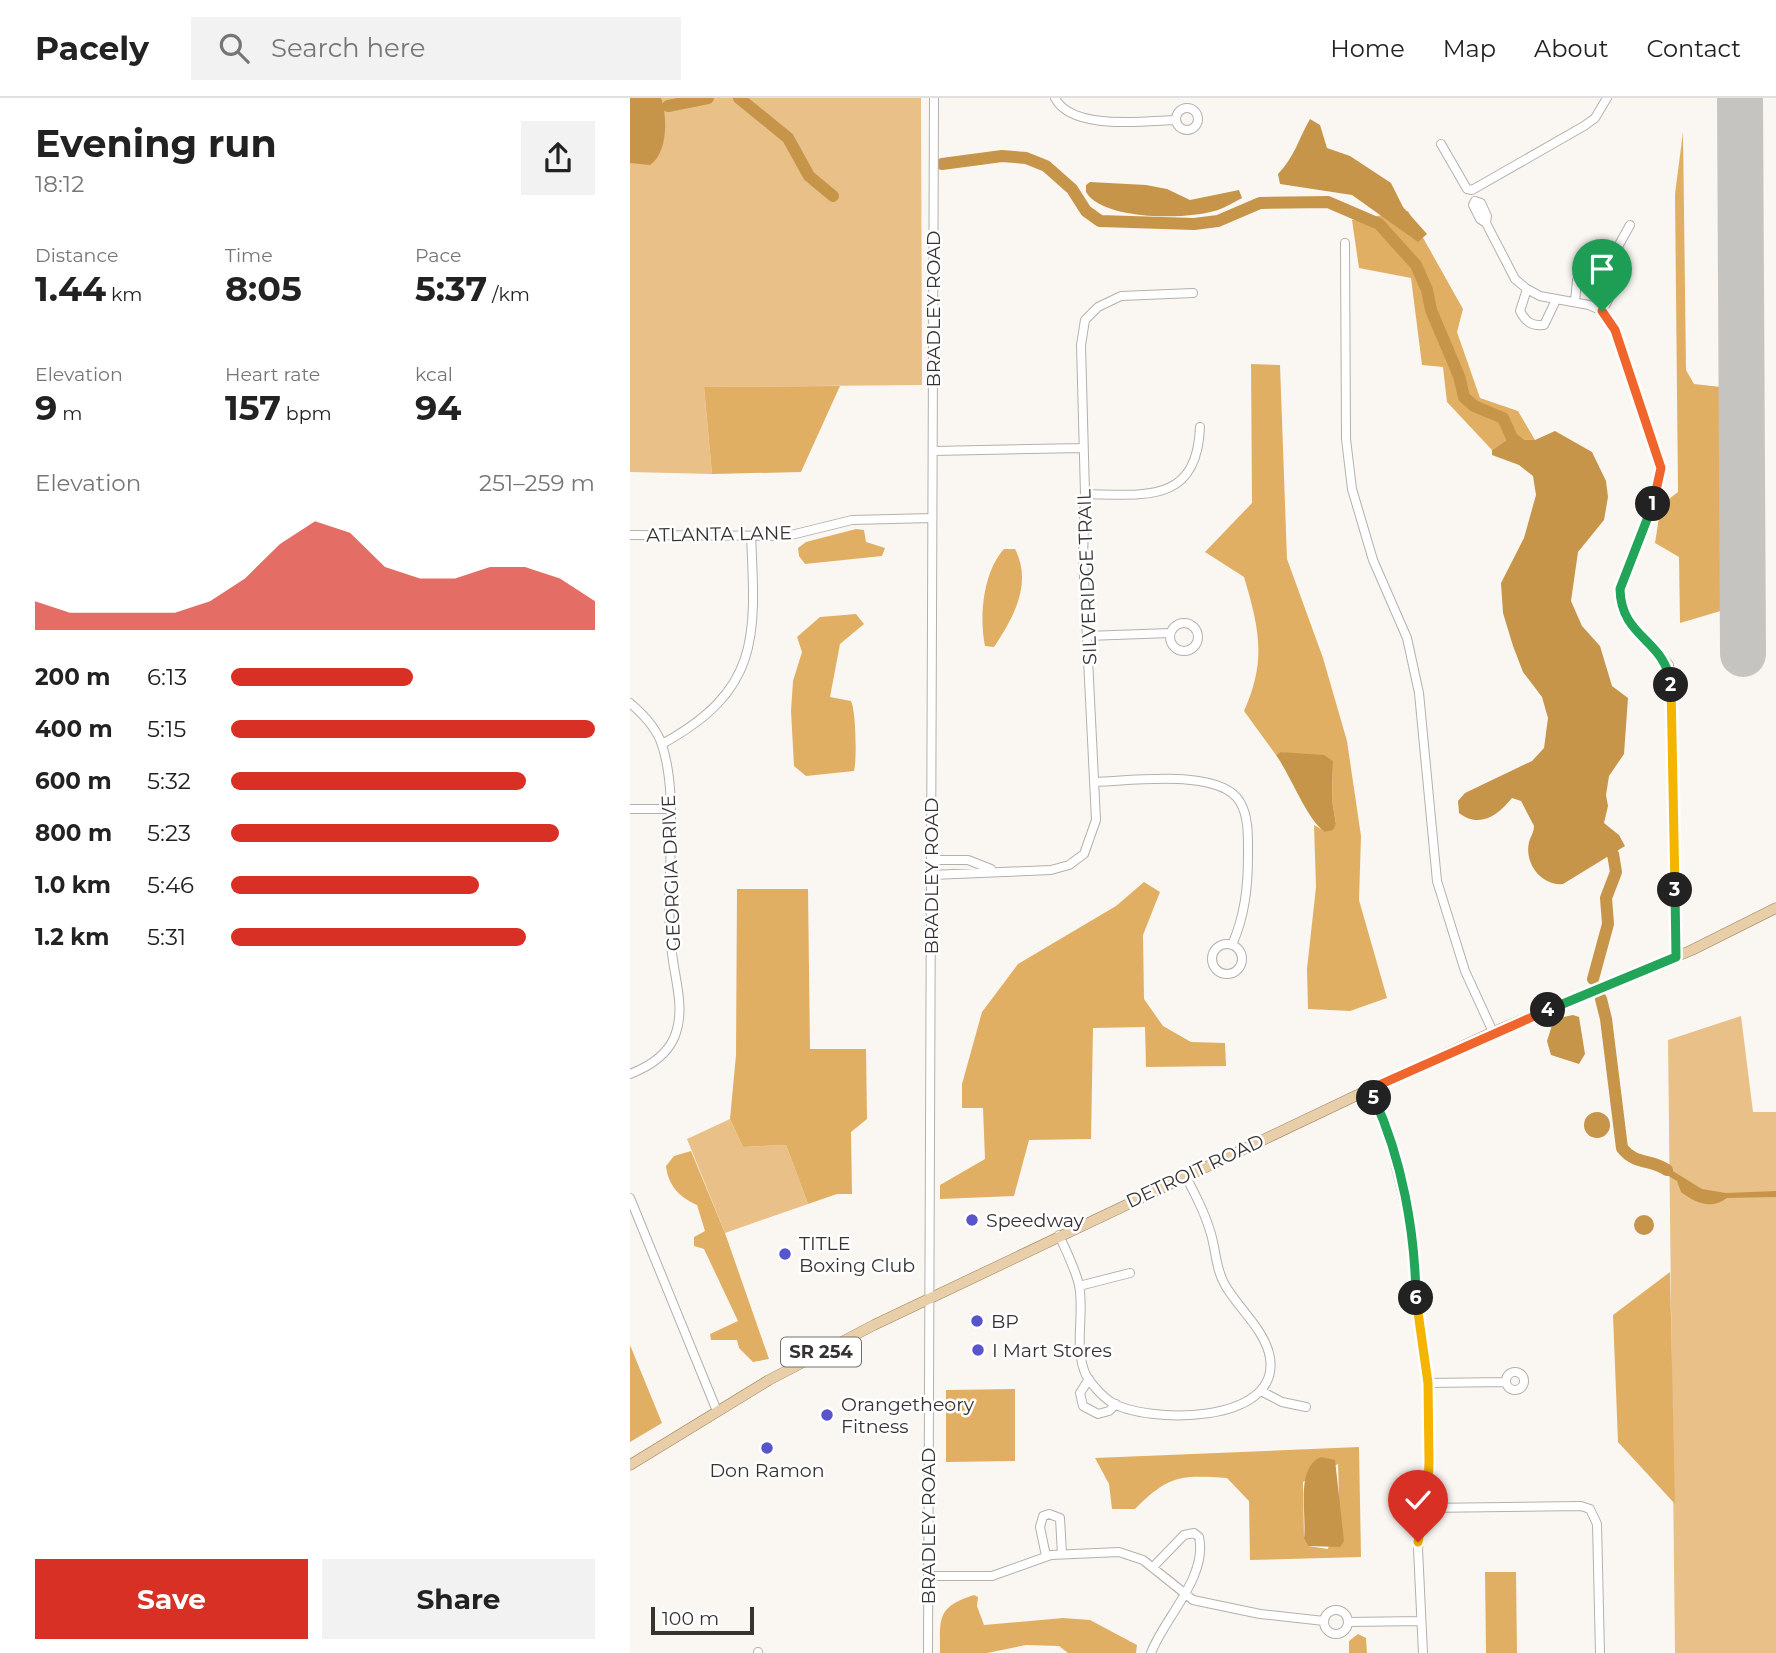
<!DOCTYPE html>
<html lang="en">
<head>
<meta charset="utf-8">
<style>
  body { margin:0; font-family:Montserrat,sans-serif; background:#f2f2f2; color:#222; height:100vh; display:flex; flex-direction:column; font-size:26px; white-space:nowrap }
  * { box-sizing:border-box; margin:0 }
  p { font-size:23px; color:#767676 }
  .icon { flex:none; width:38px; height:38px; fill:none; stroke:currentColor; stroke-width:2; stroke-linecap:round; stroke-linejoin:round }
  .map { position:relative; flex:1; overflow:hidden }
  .panel { display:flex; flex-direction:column; background:#fff; width:630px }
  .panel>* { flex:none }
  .scale { position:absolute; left:21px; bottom:18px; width:103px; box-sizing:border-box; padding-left:7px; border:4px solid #363433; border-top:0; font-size:19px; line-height:24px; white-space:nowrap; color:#363433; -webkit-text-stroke:5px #fff; paint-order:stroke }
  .pin { position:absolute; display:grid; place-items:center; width:60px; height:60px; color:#fff; margin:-72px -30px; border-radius:50% 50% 50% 0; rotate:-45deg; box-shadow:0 0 7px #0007 }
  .pin .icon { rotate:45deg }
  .km { position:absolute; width:35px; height:35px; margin:-18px; border-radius:50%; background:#222; color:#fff; font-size:19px; line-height:35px; text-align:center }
  .round { display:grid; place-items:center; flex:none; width:74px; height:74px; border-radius:0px; background:#f2f2f2 }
  .summary { display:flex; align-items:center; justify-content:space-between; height:119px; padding:0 35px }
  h1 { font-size:38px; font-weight:700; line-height:52px }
  .figures { display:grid; grid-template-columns:repeat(3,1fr); gap:10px; height:119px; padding:7px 35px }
  .figures div { display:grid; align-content:center }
  .figures b { font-size:35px; font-weight:700 }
  .figures small { font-size:19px; font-weight:400 }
  .figures p { font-size:19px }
  .chart { height:196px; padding:14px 35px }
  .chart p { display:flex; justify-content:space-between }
  .chart svg { width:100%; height:126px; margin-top:7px; fill:#d93025; opacity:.7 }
  .button { display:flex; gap:14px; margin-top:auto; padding:14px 35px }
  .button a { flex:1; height:80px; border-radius:0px; background:#d93025; color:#fff; font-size:28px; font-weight:700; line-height:80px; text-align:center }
  .button a+a { background:#f2f2f2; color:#222 }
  ul { padding:0 35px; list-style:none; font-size:23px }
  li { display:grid; grid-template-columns:112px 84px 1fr; align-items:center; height:52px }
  li i { height:18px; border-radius:9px; background:#d93025 }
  header { display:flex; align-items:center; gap:42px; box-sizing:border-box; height:98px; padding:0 35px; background:#fff; border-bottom:2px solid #e0e0e0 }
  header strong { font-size:33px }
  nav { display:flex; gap:38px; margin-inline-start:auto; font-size:24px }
  .search { width:490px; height:63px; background:#f2f2f2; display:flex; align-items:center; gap:18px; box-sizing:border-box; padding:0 24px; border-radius:0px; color:#767676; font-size:26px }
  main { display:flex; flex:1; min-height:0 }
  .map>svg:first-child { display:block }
</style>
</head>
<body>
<header>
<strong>Pacely</strong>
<div class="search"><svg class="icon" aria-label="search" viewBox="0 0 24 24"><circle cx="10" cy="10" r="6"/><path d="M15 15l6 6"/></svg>Search here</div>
<nav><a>Home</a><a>Map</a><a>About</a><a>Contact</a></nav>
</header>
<main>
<section class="panel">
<div class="summary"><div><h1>Evening run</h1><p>18:12</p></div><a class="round"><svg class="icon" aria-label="share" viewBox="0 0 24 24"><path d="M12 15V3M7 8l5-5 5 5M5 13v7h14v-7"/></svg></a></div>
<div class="figures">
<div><p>Distance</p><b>1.44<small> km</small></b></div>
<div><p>Time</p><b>8:05</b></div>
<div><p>Pace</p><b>5:37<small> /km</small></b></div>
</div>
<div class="figures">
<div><p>Elevation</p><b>9<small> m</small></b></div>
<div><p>Heart rate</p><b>157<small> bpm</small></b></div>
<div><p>kcal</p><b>94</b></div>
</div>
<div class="chart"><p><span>Elevation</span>251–259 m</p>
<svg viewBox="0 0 160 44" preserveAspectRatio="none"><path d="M0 44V34L10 38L20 38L30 38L40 38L50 34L60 26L70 14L80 6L90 10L100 22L110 26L120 26L130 22L140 22L150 26L160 34V44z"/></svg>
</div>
<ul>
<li><b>200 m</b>6:13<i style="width:50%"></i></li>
<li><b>400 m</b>5:15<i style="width:100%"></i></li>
<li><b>600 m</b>5:32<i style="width:81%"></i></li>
<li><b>800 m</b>5:23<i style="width:90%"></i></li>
<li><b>1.0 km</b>5:46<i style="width:68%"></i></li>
<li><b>1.2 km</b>5:31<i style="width:81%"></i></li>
</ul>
<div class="button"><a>Save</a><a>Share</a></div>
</section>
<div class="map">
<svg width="1146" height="1555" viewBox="0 0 1146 1555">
  <rect width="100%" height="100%" fill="#faf7f3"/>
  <!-- green -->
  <path fill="#e9c188" d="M0,0H291L292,287L74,289L82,376L0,374Z
    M1111,918L1123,1014H1146V1555H1045L1038,942Z
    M100,1021L113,1049L156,1047L178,1106L95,1135L57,1041Z"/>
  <!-- forest -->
  <path fill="#e1af64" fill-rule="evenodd" d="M1053,34L1056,272L1064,286L1091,289L1094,512L1050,525L1049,459L1025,445L1031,407L1048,394L1045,96Z
    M778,113L833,211L827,234L850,300L888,313L905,342L878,341L862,352L817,304L813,269L792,267L781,180L729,170L722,122Z
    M621,266L650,267L657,461L693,560L717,643L731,738L729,802L757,900L720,913L678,911L677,871L686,789L684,727L696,734L706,726L702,702L703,663L650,654L646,657L614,613C637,562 629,530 614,479L575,454L622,405Z
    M210,288L171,374L82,376L74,289Z
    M226,431L234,432L236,444L255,450L252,458L175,466L169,458L168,450L176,444Z
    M374,451H385C403,486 383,520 364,549L355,548C349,519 353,474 374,451Z
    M226,516L234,526L210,546L200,599L221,603C226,613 227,662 224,673L176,678L164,668L161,613L163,583L172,554L167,539L190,519Z
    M514,784L530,794L513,837L514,901L533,928L561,944L595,945L596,968L516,969L515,929L463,930L461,1041L399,1042L384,1098L310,1101V1087L355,1061L353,1010H332V986L352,914L388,866L486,808Z
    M107,791H178L180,951H236L237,1021L221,1034L222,1096H207L178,1106L156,1047L113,1049L100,1021L106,957Z
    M61,1053L95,1135L139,1261L123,1264L109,1250L107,1242H81L80,1236L108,1223L74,1151L64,1148V1139L75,1133L67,1107C49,1099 38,1087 36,1068L44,1058Z
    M1040,1174L1045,1406L988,1344L983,1217Z
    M0,1247L32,1325L0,1344Z
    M385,1291V1363L316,1364V1292Z
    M729,1349L731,1459L620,1462L619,1403L597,1380C550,1377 539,1377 505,1411H482L479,1386L465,1360ZM708,1366L709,1401L698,1451L678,1448L674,1441L673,1384Z
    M855,1474H886L887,1555H856Z
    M344,1497L348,1499L347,1508L354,1527L433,1520L460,1522L507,1547L506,1555H438L429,1548L396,1547L357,1555H310C310,1519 307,1509 344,1497Z
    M728,1536L736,1540L737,1555H719V1543Z"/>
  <!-- water -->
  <path fill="#c6954a" d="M0,0H31C37,16 39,54 20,67L0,65Z
    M680,21L690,27L697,50L720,58L761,85L773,109L797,136L788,144L722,97L650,86L648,76C664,60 669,40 680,21Z
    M460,84L516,87L537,91L560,102L609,92L612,100C604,104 596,109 588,112C559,122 473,123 456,94V87Z
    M925,333L962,354L976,383L978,399L974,422L948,454L941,503L952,528L970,548L982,588L998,600L994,656L979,678L976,697L978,708L974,725L989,737L995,748L933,786C912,788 894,766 899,744C901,738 904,734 904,728L891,703L882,700C868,717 850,731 829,715L828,703L835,695L902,663L914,650L918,620L912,599L893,574L883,548L873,515L871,485L894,440L906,397L903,378L889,367L862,357V352L878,341L905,342Z
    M650,654L694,657L703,663L702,702L706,726L703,732L695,734C677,722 661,678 646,657Z
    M943,917L949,919L955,956L949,966L921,957L917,943L924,921Z
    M954 1027a13 13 0 1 1 26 0a13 13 0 1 1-26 0Z
    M1025,1062L1072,1091L1096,1095L1146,1093V1099L1097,1100C1082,1112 1065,1105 1051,1094L1047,1083L1022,1068Z
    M1004 1127a10 10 0 1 1 20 0a10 10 0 1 1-20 0Z
    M691,1359L705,1362L714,1443L710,1449L678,1448L674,1441C677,1415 665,1370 691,1359Z"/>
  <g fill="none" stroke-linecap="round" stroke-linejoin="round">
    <!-- river -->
    <path stroke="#c6954a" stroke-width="12" d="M109,0L158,40L179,78L203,98
      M38,8L78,0
      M312,66L372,58L396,60L416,68L442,91L456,113L470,123L564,126L588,123L630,105L698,104L749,126L786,167L797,192L801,212L829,278L834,299L844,308L873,320L882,340L895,350
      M963,881L978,826L976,800L986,774L983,756L970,746
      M971,901L976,921L992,1050C1005,1067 1021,1061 1037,1072"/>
    <!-- runway -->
    <path stroke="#c6c4c0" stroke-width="46" d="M1110,0L1113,556"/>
    <!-- minor casing -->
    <g stroke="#b4b1ad" stroke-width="10">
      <path id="minor" d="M425,0C442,33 514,23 546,22
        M546 21a11 11 0 1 1 22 0a11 11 0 1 1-22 0Z
        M811,46L837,91L842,92L954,28L965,20L977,0
        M845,103L843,107L850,121L856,125L885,181L897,191L910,198L959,207L972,213L985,232L1031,370L1022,408L990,491C991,526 1019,542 1039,567L1046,859
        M845,103L851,105L857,118L856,125
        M715,145L716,341L722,391L743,462L777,540L789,595L807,783L835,873L863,934
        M974,174L1000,127
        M897,191L890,213C896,224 901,228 914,227L926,202
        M945,204L947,182L954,173L967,171L981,177L985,189L972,213
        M303,353L452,350
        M455,396C515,397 567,406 570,329
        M0,437L157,438L222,422L302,420
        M540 539a14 14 0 1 1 28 0a14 14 0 1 1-28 0Z
        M457,538L540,535
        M0,605C13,616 27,631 32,647C51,704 33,793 42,855C45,883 56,912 44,940C36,958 18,969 0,976
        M32,646C130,592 126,540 121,438
        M466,684C501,683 591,670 610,704C619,719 618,740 618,757C618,789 615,817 602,847
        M0,711H39
        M301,762H338L361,771
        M301,777L421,772L439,767L454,756L466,722L453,460L455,396L451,247L455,222L468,209L491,198L563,195
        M582 861a15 15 0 1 1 30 0a15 15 0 1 1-30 0Z
        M740,991L757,1031L783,1139L787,1218L798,1285V1386L788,1451L793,1555
        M0,1100L87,1313
        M429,1137C436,1153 445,1170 449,1187C455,1216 443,1249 456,1277C461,1286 473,1299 481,1304C516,1326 650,1327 640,1260C636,1233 608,1210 595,1187C586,1172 586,1153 581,1136C575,1115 565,1096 555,1077
        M449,1188L500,1175
        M876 1283a9 9 0 1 1 18 0a9 9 0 1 1-18 0Z
        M459,1281L450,1295L453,1308L468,1316L479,1313L486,1306
        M798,1285L876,1284
        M631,1293L652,1304L676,1309
        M795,1410L951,1408L960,1411L967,1426L970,1555
        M416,1458L410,1429L413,1418L419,1416L430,1420L432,1456
        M298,1478H362L421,1457L489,1454L513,1462L563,1502L630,1516L694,1523
        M694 1524a12 12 0 1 1 24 0a12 12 0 1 1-24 0Z
        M718,1524L790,1523
        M128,1555V1554
        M298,1555L304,0
        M521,1555C534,1520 578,1479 569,1439L564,1435L554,1437L523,1469"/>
    </g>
    <!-- major casing -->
    <g stroke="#9f835b" stroke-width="11">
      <path id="major" d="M0,1367L139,1282L244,1227L740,991L863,934L1062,852L1146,810"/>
    </g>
    <!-- minor -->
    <use href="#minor" stroke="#fff" stroke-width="8"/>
    <!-- major -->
    <use href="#major" stroke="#e8cea9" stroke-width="10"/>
  </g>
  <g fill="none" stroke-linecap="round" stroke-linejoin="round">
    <!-- split-1 casing -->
    <g stroke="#fff" stroke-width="14">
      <path id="split-1" d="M972,213L985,232L1031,370L1023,406"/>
    </g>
    <!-- split-2 casing -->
    <g stroke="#fff" stroke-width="14">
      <path id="split-2" d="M1023,406L990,491C991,541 1035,540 1041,587"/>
    </g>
    <!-- split-3 casing -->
    <g stroke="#fff" stroke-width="14">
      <path id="split-3" d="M1041,587L1045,792"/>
    </g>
    <!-- split-4 casing -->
    <g stroke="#fff" stroke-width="14">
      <path id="split-4" d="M918,912L1046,859L1045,792"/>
    </g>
    <!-- split-5 casing -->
    <g stroke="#fff" stroke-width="14">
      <path id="split-5" d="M744,1000L740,991L918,912"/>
    </g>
    <!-- split-6 casing -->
    <g stroke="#fff" stroke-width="14">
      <path id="split-6" d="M744,1000C772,1061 785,1133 786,1200"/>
    </g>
    <!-- split-7 casing -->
    <g stroke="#fff" stroke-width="14">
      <path id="split-7" d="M786,1200L798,1285L799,1364L798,1392L788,1444"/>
    </g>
    <!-- split-1 -->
    <use href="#split-1" stroke="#f0652b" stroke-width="9"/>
    <!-- split-2 -->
    <use href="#split-2" stroke="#22a559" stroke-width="9"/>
    <!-- split-3 -->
    <use href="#split-3" stroke="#f5b400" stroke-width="9"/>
    <!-- split-4 -->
    <use href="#split-4" stroke="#22a559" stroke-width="9"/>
    <!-- split-5 -->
    <use href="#split-5" stroke="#f0652b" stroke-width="9"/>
    <!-- split-6 -->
    <use href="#split-6" stroke="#22a559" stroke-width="9"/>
    <!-- split-7 -->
    <use href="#split-7" stroke="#f5b400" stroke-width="9"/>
  </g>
  <!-- markers -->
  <g fill="#5854cc" stroke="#fff" stroke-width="2.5">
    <circle cx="342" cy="1122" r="7"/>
    <circle cx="155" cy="1156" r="7"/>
    <circle cx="347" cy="1223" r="7"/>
    <circle cx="348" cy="1252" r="7"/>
    <circle cx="197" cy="1317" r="7"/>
    <circle cx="137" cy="1350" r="7"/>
  </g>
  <g text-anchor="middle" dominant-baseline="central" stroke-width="5" stroke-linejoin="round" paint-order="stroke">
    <!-- shield labels -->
    <rect fill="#fff" stroke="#727170" stroke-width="2" x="151" y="1239.5" width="80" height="29" rx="5"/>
    <g font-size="18" font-weight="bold" fill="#363433">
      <text x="191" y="1254">SR 254</text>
    </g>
    <!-- street labels -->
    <g font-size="19" fill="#363433" stroke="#fff">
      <text transform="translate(303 211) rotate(-90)">BRADLEY ROAD</text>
      <text transform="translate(89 436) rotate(-1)">ATLANTA LANE</text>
      <text transform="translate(457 479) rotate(-92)">SILVERIDGE TRAIL</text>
      <text transform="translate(41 775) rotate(-92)">GEORGIA DRIVE</text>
      <text transform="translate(301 778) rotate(-90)">BRADLEY ROAD</text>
      <text transform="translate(565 1073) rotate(-25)">DETROIT ROAD</text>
      <text transform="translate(298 1428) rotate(-90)">BRADLEY ROAD</text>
    </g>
    <!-- poi labels -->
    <g font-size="19" fill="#363433" stroke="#fff" text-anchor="start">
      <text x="356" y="1122">Speedway</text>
      <text x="169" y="1145">TITLE<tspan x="169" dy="22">Boxing Club</tspan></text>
      <text x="361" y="1223">BP</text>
      <text x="362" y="1252">I Mart Stores</text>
      <text x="211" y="1306">Orangetheory<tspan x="211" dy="22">Fitness</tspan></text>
      <text x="137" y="1372" text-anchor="middle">Don Ramon</text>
    </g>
  </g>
</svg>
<div class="scale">100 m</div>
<div class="pin" style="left:972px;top:213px;background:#1e9e55"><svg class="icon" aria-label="arrive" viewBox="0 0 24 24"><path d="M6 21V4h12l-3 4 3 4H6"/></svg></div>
<div class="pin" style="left:788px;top:1444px;background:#d93025"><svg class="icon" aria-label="check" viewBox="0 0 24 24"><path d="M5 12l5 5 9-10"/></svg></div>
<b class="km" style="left:1023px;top:406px">1</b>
<b class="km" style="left:1041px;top:587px">2</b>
<b class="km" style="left:1045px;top:792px">3</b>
<b class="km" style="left:918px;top:912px">4</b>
<b class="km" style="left:744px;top:1000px">5</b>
<b class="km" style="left:786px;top:1200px">6</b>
</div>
</main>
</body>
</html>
